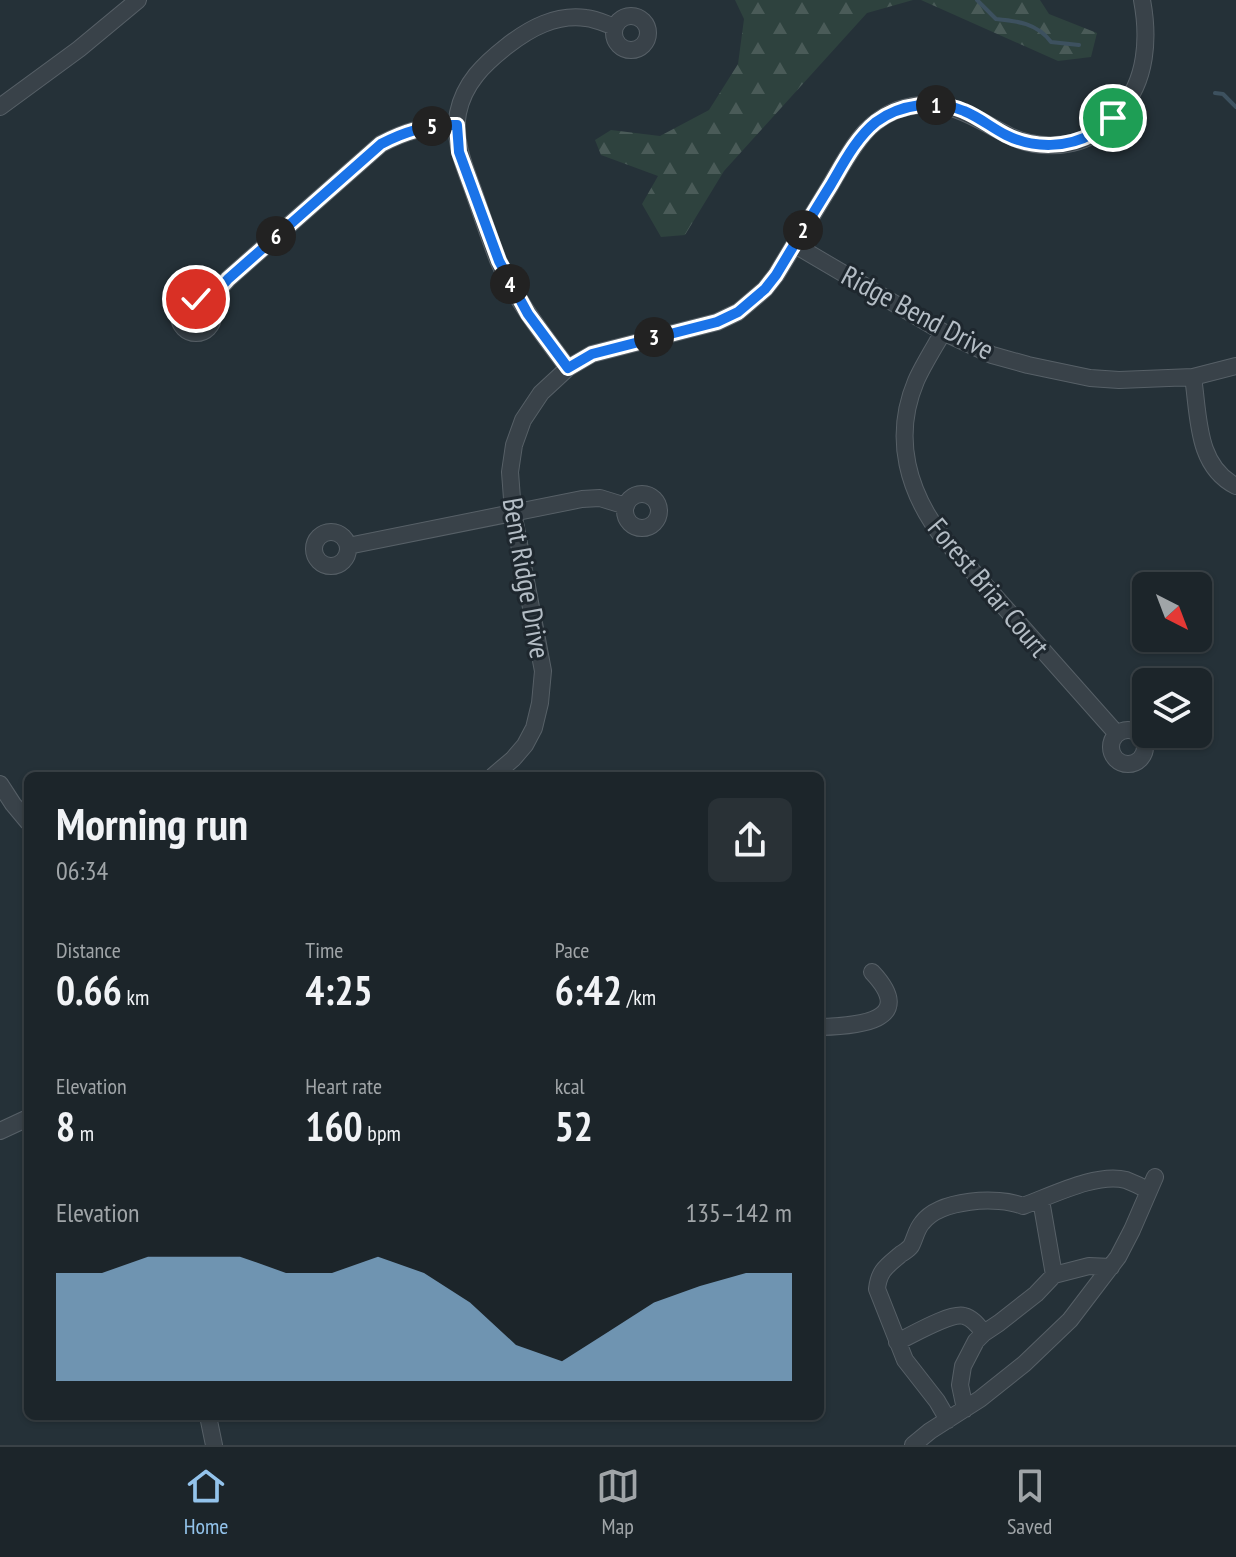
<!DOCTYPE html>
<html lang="en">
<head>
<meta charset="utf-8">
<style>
  body { margin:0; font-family:"PT Sans Narrow",sans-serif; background:#293136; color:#f1f3f6; height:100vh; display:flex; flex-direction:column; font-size:30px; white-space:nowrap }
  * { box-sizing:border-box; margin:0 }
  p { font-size:26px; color:#a0a5a8 }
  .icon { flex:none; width:44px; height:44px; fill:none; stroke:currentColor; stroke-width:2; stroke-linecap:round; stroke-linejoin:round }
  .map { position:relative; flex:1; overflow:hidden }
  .panel { position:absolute; left:24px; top:772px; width:800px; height:648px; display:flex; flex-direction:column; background:#1c252a; border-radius:12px; box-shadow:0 2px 6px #0004,0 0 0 2px #3a4247 }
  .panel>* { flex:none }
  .needle { width:52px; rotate:138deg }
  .tools { position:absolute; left:1132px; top:572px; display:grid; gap:16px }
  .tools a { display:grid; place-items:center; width:80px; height:80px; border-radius:12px; background:#1c252a; box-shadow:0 2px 6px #0004,0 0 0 2px #3a4247; font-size:40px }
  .pin { position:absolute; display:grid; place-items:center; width:68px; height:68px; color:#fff; margin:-34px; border:4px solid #fff; border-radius:50%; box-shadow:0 2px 8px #0007 }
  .km { position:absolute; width:40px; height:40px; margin:-20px; border-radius:50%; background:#222; color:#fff; font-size:22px; line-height:40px; text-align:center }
  .round { display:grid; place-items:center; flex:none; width:84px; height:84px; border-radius:12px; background:#293136 }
  .overview { display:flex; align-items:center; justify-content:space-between; height:136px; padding:0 32px }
  h1 { font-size:44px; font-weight:700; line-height:60px }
  .figures { display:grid; grid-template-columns:repeat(3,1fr); gap:12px; height:136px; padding:8px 32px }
  .figures div { display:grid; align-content:center }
  .figures b { font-size:40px; font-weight:700 }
  .figures small { font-size:22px; font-weight:400 }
  .figures p { font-size:22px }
  .chart { height:224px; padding:16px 32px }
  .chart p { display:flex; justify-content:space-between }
  .chart svg { width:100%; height:144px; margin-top:8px; fill:#93c3eb; opacity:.7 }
  .menu { display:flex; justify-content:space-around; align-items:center; height:112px; border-top:2px solid #3a4247; background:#1c252a; font-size:22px; color:#a0a5a8 }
  .menu a { display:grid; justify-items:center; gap:4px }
  .menu .on { color:#93c3eb }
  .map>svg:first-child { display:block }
</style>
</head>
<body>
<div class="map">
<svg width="1236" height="1445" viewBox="0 0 1236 1445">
  <defs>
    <pattern id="forest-firs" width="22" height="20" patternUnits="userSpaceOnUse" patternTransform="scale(2)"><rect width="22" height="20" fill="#2e423e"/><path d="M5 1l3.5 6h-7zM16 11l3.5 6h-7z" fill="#4a5b58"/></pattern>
  </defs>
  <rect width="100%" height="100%" fill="#253138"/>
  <!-- forest -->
  <path fill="url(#forest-firs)" d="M735,0H913L867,13L724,171L685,235L661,237L642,204L658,176L601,155L595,140L611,130L660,136L709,110L738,64L744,19Z
    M921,0H1040L1049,14L1097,33L1091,57L1058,61Z"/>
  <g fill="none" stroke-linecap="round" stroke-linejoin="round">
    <!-- stream -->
    <path stroke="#3d515f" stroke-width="4" d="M977,0L996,19C1017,21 1037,23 1051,42L1079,45
      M1215,93L1223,94L1236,107"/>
    <!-- minor casing -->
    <g stroke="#576067" stroke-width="18">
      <path id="minor" d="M614 33a17 17 0 1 1 34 0a17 17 0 1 1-34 0Z
        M0,107L79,49L138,0
        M795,245L943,332L992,355L1028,365L1090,378L1119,380L1193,377L1236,366
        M179 316a17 17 0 1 1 34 0a17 17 0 1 1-34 0Z
        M207,303L228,279L381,144C405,131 429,124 457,125
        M943,332C934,348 923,365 916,381C892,438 908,493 944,539L1117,734
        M568,368C542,333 515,299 498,260C489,237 481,213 473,190C464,166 453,140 458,113C464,83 484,64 507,46C530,28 556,14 586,18C596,19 606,24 615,27
        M1193,377C1199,416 1196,466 1236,486
        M625 511a17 17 0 1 1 34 0a17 17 0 1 1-34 0Z
        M314 549a17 17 0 1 1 34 0a17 17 0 1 1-34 0Z
        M348,546L582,499L600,498L626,506
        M1111 747a17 17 0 1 1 34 0a17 17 0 1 1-34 0Z
        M493,776L513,759L525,745L534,728L540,703L543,671L513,512L510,472L514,445L523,420L541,393L568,368L592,354L717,322L738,312L765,289L776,275C794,245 812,216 830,186C841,167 852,146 867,130C875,122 887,114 897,110C943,94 968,115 1006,134C1033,149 1073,150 1099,131C1107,125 1114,117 1120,110C1147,81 1149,37 1142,0
        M0,784L13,804L28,822
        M820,1027C856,1026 919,1022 872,972
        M0,1131L28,1118
        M1041,1200L1054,1275
        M897,1342C912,1335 951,1312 964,1316C973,1318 979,1327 984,1333
        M965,1409L960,1385L963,1366L976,1341L984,1333L999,1323L1036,1294L1054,1275L1089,1266L1111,1267
        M208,1416L214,1445
        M948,1420L937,1401L905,1360L877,1289C879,1270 887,1266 901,1254C903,1253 910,1248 911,1246C915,1239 916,1230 922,1223C940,1199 998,1196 1023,1206C1051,1196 1097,1172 1126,1180C1134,1183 1142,1187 1149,1191
        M913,1445L930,1431L980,1399L1024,1364L1070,1320L1118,1257L1132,1230L1155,1177"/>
    </g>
    <!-- minor -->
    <use href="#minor" stroke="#394249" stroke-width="16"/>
  </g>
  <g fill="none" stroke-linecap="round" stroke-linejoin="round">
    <!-- route casing -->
    <g stroke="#fff" stroke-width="16">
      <path id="route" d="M196,299L207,303L228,279L381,144C405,131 429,124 457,125L459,152L499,261L528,314L568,368L592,354L717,322L738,312L765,289L776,275C794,245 812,215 830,186C843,164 856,138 876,122C900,104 937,99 964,111C979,117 992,128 1006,135C1034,149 1068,148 1094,133C1101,130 1107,123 1113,118"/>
    </g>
    <!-- route -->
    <use href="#route" stroke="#1a73e8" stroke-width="10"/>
  </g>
  <g text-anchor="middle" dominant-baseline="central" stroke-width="6" stroke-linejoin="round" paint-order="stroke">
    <!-- street labels -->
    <g font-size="28" fill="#b4bdc5" stroke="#1e272e">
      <text transform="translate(918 312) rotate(28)">Ridge Bend Drive</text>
      <text transform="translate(527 578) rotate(80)">Bent Ridge Drive</text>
      <text transform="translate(989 587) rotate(50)">Forest Briar Court</text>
    </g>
  </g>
</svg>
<div class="tools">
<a><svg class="needle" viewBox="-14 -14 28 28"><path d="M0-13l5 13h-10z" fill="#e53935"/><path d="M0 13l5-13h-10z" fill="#a0a5a8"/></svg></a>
<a><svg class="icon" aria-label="layers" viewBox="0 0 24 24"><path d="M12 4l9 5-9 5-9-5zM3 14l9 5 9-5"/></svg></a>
</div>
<div class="pin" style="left:1113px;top:118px;background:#1e9e55"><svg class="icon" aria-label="arrive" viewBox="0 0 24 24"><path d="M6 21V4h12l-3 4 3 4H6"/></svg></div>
<div class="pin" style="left:196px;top:299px;background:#d93025"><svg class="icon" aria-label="check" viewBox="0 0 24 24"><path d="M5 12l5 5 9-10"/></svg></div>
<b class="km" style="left:936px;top:105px">1</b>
<b class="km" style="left:803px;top:230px">2</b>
<b class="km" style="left:654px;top:337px">3</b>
<b class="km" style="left:510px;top:284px">4</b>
<b class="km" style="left:432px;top:126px">5</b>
<b class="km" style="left:276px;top:236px">6</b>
<section class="panel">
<div class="overview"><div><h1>Morning run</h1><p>06:34</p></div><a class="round"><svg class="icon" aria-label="share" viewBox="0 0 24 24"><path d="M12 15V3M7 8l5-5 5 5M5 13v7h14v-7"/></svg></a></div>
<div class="figures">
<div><p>Distance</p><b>0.66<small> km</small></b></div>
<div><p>Time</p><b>4:25</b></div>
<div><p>Pace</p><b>6:42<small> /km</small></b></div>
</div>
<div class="figures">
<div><p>Elevation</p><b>8<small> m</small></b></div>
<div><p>Heart rate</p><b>160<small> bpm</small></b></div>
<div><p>kcal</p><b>52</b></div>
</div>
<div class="chart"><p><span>Elevation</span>135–142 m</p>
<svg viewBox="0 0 160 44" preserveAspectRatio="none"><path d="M0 44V11L10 11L20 6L30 6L40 6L50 11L60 11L70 6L80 11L90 20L100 33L110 38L120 29L130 20L140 15L150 11L160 11V44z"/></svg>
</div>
</section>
</div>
<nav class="menu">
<a class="on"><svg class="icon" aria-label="home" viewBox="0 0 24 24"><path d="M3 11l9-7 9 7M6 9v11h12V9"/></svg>Home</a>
<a><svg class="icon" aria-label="map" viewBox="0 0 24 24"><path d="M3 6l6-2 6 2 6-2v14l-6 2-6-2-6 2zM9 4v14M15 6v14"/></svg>Map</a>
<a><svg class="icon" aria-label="saved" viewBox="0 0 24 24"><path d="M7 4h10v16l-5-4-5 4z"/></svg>Saved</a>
</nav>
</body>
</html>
